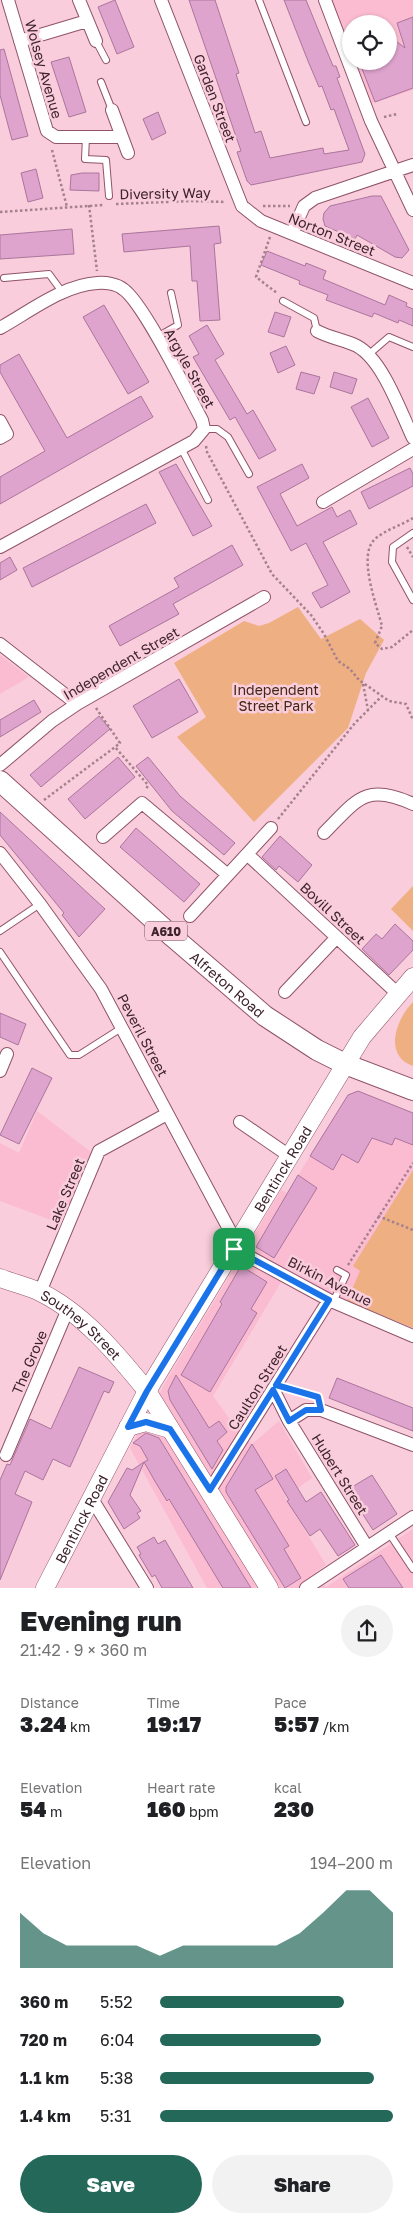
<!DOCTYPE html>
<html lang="en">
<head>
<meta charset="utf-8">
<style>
  body { margin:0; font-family:"Golos Text",sans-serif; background:#f2f2f2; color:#202124; height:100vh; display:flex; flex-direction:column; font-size:19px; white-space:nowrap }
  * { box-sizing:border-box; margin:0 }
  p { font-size:16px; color:#757577 }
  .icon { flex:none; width:28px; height:28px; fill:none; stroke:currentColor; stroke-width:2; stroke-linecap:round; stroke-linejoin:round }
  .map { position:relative; height:1588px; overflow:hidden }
  .panel { display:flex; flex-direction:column; background:#fff; flex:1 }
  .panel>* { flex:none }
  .tools { position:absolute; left:342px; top:15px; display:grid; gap:10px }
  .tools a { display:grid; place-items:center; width:55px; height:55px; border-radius:50%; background:#fff; box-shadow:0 1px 4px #0004; font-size:25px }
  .pin { position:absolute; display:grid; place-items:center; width:42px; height:42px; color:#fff; margin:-21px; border-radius:10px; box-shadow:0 2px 8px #0006 }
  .round { display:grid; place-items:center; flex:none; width:52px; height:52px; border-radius:26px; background:#f2f2f2 }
  .overview { display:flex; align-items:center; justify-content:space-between; height:85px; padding:0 20px }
  h1 { font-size:28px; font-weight:800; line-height:38px }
  .figures { display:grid; grid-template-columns:repeat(3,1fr); gap:8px; height:85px; padding:5px 20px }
  .figures div { display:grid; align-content:center }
  .figures b { font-size:21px; font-weight:800 }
  .figures small { font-size:14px; font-weight:400 }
  .figures p { font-size:14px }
  .chart { height:140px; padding:10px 20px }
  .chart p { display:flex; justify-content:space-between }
  .chart svg { width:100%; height:90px; margin-top:5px; fill:#24685a; opacity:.7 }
  .button { display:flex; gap:10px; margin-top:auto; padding:10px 20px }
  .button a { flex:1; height:58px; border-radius:30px; background:#24685a; color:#fff; font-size:20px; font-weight:800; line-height:58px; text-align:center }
  .button a+a { background:#f2f2f2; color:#202124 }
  ul { padding:0 20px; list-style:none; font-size:16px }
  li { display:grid; grid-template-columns:80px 60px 1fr; align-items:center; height:38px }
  li i { height:12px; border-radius:6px; background:#24685a }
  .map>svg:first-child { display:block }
</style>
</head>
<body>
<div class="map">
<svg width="413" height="1588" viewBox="0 0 413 1588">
  <rect width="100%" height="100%" fill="#f9cddb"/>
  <!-- built -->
  <path fill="#fbbcd1" d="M330,0H413V90L369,104L353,61H389V24H351V57Z
    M0,655L29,677L0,694Z
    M358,1091L413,1113V1328L336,1296L289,1269L213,1396L237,1429L252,1444L279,1421L312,1478L285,1497L326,1565L316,1572L326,1587L413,1529V1588H207L130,1448L165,1383L281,1190L287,1193L348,1095Z
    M37,1111L91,1152L62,1224L0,1201V1143L19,1153Z"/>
  <!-- green -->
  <path fill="#eeaf82" d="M298,607L321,639L360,619L384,640L366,673L348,728L254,822L177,737L206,717L174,663L244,621L259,626L269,623Z
    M413,886V931L391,909Z
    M413,1002V1066C383,1056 396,1019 413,1002Z
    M413,1170V1328L347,1301L360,1271L353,1266Z"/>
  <!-- building -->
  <path fill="#dea4ce" stroke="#ab759c" d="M115,0L134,47L117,54L98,7Z
    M189,0H215L239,73L236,74L255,133L261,131L270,158L323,148L324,154L349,150L334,109L331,110L322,86L319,87L308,61L284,0H306L333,66H336L340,77L337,78L365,154L362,162L251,185L247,181L237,152L241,151Z
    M413,17V88L375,102L359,61H389V36L405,48L397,23Z
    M4,49L28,136L12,140L0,95V50Z
    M69,57L86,112L69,117L51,62Z
    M158,112L166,133L152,140L143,119Z
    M36,169L43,198L28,202L21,173Z
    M82,173H99V191L70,190L71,175Z
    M372,196H381L409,250L402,258L395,257L357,235L355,239L325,226L323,219L324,213L330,206Z
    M219,226L221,243L214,244L220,320L200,321L197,281H192L190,246L124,252L122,234Z
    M72,229L74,254L0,259V235Z
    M267,251L305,266L306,263L326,271L323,279L385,305L389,295L407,303L406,306L413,309V326L399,320L398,323L374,313L372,317L326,300L328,295L299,284L300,281L261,265Z
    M104,305L149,382L128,394L83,317Z
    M275,312L291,317L284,337L268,332Z
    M207,325L224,354L215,360L247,414L253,410L276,450L259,459L235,417L230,420L193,357L199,354L189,336Z
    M286,346L295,365L278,373L270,353Z
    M19,354L67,438L141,396L153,417L0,504V477L45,451L0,372V365Z
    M301,372L320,377L314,394L296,389Z
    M334,372L357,379L352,394L330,387Z
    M368,398L389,438L372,447L351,407Z
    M176,464L212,526L193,536L159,472Z
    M302,464L309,478L280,494L297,526L332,507L337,517L350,510L357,524L323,542L350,592L321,608L312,593L328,585L306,543L291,551L257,487Z
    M410,468L413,474V486L369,509L361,492Z
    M146,504L156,523L32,587L23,568Z
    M232,545L243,565L173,604L179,614L120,646L109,626L179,587L174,578Z
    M10,557L17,570L0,580V563Z
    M179,679L198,712L152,738L133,706Z
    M34,700L41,712L0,737V720Z
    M99,716L110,729L41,787L30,775Z
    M118,757L135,777L85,819L68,799Z
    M148,757L180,796L235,843L224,855L172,811L136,766Z
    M0,812L105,909L79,937L62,915L64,913L0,835Z
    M136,828L200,884L184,902L120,847Z
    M280,836L312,865L298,882L279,866L276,870L262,857Z
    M395,924L413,941V950L389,975L362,949L376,934L382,939Z
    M0,1013L26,1024L18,1045L0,1037Z
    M32,1068L52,1078L19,1144L0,1135Z
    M358,1091L413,1113V1145L395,1138L392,1145L372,1138L358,1163L342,1154L333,1170L310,1156L348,1095Z
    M298,1175L317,1188L274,1258L256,1247Z
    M241,1266L267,1282L251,1309L257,1313L210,1392L181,1375L222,1304L220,1302Z
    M79,1367L114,1382L109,1393L104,1391L70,1467L53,1459L43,1480L25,1471L15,1494L32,1502L0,1580V1480L7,1464L10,1465L30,1419L51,1429Z
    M176,1375L209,1428L219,1421L227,1432L217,1441L223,1450L212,1469L170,1400L168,1391Z
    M337,1378L413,1408V1431L329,1398Z
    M146,1433L159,1438L251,1588H223L169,1499L167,1501L156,1483L144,1462L148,1460L140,1446L133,1443Z
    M252,1444L273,1479L255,1490L289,1546L284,1549L301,1578L285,1588L226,1492V1487Z
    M144,1462L130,1495L141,1511L137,1513L140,1518L124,1529L108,1502L127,1468L132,1470Z
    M286,1469L306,1502L321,1492L355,1545L338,1556L320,1529L310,1536L287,1501L289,1500L275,1476Z
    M372,1475L397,1514L373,1530L347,1490Z
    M154,1537L158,1544L165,1540L193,1588H162L155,1575L152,1577L139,1555L141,1554L137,1547Z
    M381,1555L403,1588H349L343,1579Z"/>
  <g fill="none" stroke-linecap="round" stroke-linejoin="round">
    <!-- lane casing -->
    <g stroke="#90536a" stroke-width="8">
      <path id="lane" d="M259,0L306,122
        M96,41L106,60
        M101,82L112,110
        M86,137L85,159L106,160L109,196
        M4,278L49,274L63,293
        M283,301L314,318L317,331
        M157,337L178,325L171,293
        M368,355L389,337L413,347
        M204,429H217L228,437L249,474
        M181,448L208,500
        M413,533L393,547L392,562L413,600
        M0,931L40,904
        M0,952L70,1055H79L123,1027
        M333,1302L346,1275L337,1270
        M389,1533L413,1569"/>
    </g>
    <!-- street casing -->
    <g stroke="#90536a" stroke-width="14">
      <path id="street" d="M8,0L47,131L56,137H121
        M79,0L96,41
        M161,0L242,206L261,221L413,283
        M325,0L371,121L413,210
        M20,41L87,21
        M112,110L128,153
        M292,233L304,206L315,198L413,165
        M0,328C29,312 63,285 97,283C105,282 117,284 123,289C143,302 188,394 202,420L204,429L194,441L0,547
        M317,331C330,338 345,340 357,346C383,360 401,413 413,438
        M0,421L7,434L0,438
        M323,502L413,449
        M0,644L77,704
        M0,765L52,721L77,704L264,597
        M324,833C357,800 365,782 413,804
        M103,837L142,803L228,875
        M0,853L40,904L101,989L237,1244
        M247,854L397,993
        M190,916L271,828
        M285,992L337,937
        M0,1071L7,1054
        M240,1122L291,1157
        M235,1249L329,1300L413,1336
        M40,1292L99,1151L167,1114
        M273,1389L289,1421L367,1547
        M289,1421L306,1410H321L413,1445
        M6,1455L68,1309
        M210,1490L329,1300
        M92,1499L147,1588
        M306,1588L413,1517"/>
    </g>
    <!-- secondary casing -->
    <g stroke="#90536a" stroke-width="19">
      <g id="secondary">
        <path id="s1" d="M0,1278C13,1283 27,1286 40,1292C83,1313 117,1354 147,1391L269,1588"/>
        <path d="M128,1427L146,1422L170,1429"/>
        <path id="s2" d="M45,1588L147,1391L362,1037L413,977"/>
      </g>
    </g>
    <!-- primary casing -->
    <g stroke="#90536a" stroke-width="22">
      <g id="primary">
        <path id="s3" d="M0,781L173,937L265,1016L317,1050L345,1064L413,1090"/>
      </g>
    </g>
    <!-- path -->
    <path stroke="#a5808d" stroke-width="2.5" stroke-dasharray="2.5 2.5" stroke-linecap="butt" d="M384,117L397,114
      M52,150L67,207
      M116,204L191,201L226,202
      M89,205L97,271
      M263,206H290
      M0,212L103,205
      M270,237L256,277L277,293
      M206,446L207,452L272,574L311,615L324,634L338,661L350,669L359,680L389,701L406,704L413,720
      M413,518C402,525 385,530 375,539C357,555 377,606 382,626L375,643L382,649L392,647L413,630
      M407,547L413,557
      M363,684L368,710
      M96,708L120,743L115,747
      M44,800L115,747L148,785L146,790
      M278,819L355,723L382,696
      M378,1216L413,1230
      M348,1265L413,1163
      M289,1389L313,1396"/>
    <!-- lane -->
    <use href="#lane" stroke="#fff" stroke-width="6"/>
    <!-- street -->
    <use href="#street" stroke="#fff" stroke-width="12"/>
    <!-- secondary -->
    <use href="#secondary" stroke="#fff" stroke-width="18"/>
    <!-- primary -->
    <use href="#primary" stroke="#fff" stroke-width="20"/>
  </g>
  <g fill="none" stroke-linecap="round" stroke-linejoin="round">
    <!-- route casing -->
    <g stroke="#fff" stroke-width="10">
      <path id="route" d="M234,1249L329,1300L276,1385L318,1397L321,1410H306L289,1421L273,1390L210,1490L170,1429L146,1422L128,1427L147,1391Z"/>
    </g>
    <!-- route -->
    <use href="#route" stroke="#1a73e8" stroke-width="6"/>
  </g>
  <g text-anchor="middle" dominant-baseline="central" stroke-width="5" stroke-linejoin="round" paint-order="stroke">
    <!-- shield labels -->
    <rect fill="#f9cddb" stroke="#765661" stroke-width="1" x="145" y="921.5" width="42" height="19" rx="4"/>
    <g font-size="12" font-weight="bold" fill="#3e232d">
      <text x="166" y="931">A610</text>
    </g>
    <!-- street labels -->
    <g font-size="14" fill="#3e232d" stroke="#f9cddb">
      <text transform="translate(44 69) rotate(74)">Wolsey Avenue</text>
      <text transform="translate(215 98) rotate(69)">Garden Street</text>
      <text transform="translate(165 193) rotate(-1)">Diversity Way</text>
      <text transform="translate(332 234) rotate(22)">Norton Street</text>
      <text transform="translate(190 368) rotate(61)">Argyle Street</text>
      <text transform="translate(121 663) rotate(-30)">Independent Street</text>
      <text transform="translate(333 913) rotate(43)">Bovill Street</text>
      <text stroke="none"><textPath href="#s3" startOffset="305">Alfreton Road</textPath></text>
      <text transform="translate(143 1035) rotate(62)">Peveril Street</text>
      <text stroke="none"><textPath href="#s2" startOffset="482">Bentinck Road</textPath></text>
      <text transform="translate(65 1194) rotate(-67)">Lake Street</text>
      <text transform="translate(330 1281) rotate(27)">Birkin Avenue</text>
      <text stroke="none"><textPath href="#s1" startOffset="95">Southey Street</textPath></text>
      <text transform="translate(29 1362) rotate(-67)">The Grove</text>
      <text transform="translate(257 1387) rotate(-58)">Caulton Street</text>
      <text transform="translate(340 1474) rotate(58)">Hubert Street</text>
      <text stroke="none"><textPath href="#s2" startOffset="78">Bentinck Road</textPath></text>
    </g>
    <!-- park labels -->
    <g font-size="14" fill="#422713" stroke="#f9cddb">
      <text x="276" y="689">Independent<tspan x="276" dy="16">Street Park</tspan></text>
    </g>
  </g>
</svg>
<div class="tools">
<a><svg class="icon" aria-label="locate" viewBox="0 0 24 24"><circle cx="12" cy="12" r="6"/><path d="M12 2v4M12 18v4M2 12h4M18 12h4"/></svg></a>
</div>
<div class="pin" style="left:234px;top:1249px;background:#1e9e55"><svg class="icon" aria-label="arrive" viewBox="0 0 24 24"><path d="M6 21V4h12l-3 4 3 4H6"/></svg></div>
</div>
<section class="panel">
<div class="overview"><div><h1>Evening run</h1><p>21:42 · 9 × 360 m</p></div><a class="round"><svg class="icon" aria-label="share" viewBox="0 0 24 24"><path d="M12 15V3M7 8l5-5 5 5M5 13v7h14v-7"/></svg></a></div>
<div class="figures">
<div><p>Distance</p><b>3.24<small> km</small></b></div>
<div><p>Time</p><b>19:17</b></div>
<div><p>Pace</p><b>5:57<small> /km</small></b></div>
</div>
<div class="figures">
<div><p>Elevation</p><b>54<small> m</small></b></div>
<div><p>Heart rate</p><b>160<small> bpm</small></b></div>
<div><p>kcal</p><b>230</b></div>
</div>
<div class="chart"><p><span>Elevation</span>194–200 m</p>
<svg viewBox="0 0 160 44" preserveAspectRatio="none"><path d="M0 44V17L10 27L20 33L30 33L40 33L50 33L60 38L70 33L80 33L90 33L100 33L110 33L120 27L130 17L140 6L150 6L160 17V44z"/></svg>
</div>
<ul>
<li><b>360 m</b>5:52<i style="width:79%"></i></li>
<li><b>720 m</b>6:04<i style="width:69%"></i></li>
<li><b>1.1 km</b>5:38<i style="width:92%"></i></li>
<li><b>1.4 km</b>5:31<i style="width:100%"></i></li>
</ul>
<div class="button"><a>Save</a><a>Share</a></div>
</section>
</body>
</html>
